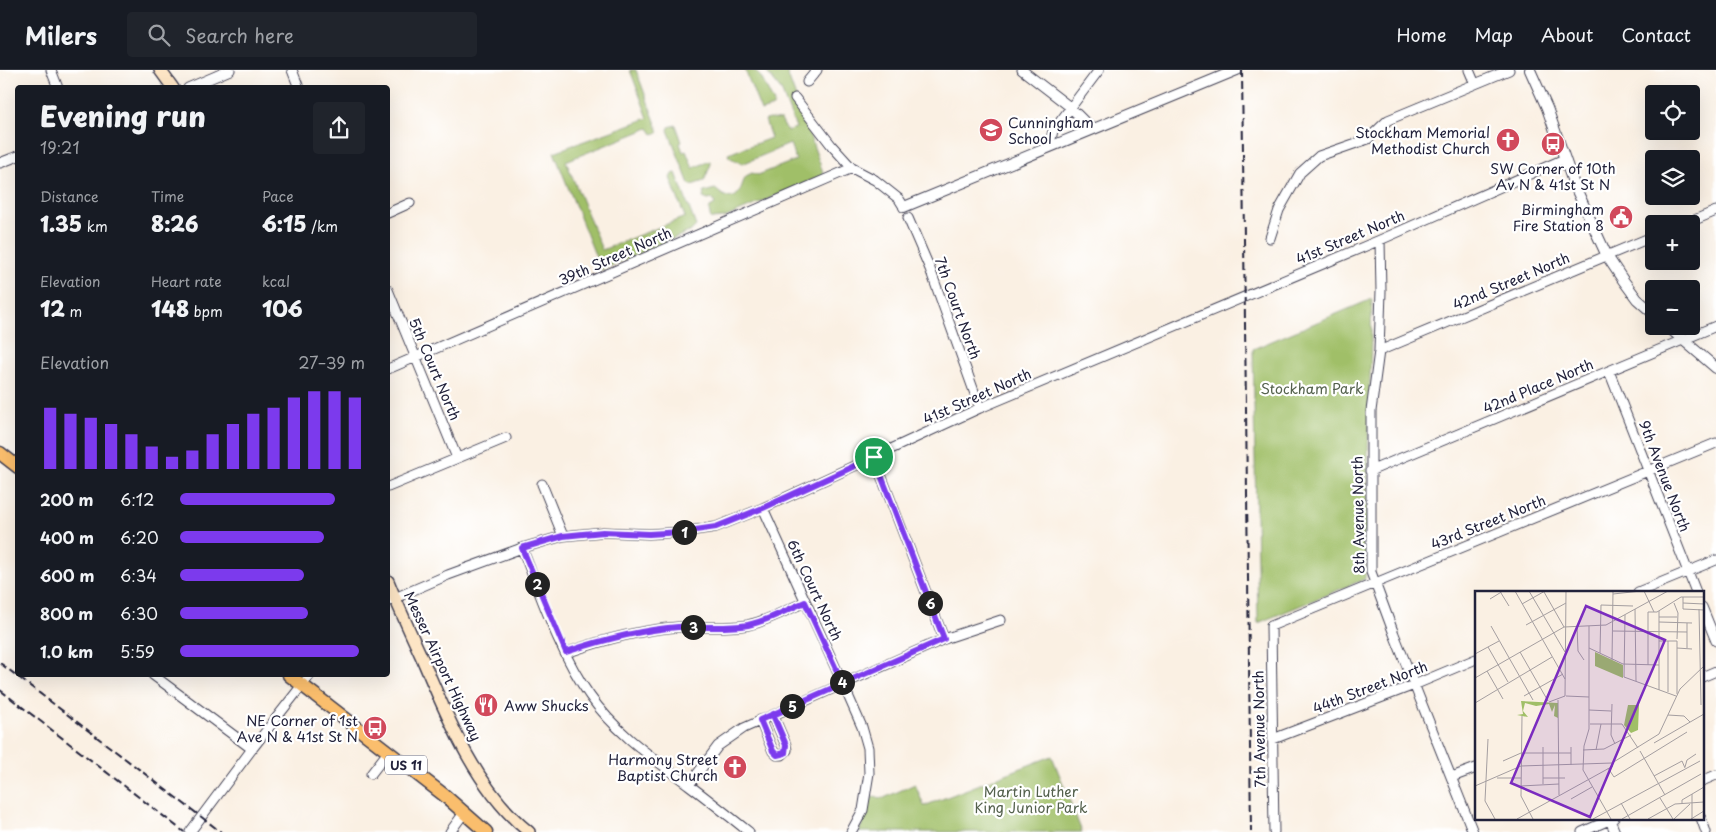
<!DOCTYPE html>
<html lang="en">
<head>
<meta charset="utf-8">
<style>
  body { margin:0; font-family:"Playpen Sans",sans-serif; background:#20242c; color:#f1f3f6; height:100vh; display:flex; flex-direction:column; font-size:19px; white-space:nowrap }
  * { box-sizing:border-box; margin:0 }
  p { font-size:16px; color:#9ea1a6 }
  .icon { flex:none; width:28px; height:28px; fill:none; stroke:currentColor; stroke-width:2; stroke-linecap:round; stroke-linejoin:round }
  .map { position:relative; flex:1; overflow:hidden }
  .side { position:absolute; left:15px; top:15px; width:375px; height:592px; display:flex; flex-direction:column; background:#171b24; border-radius:5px; box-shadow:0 5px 20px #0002 }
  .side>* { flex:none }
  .fabs { position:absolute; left:1645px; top:15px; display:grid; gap:10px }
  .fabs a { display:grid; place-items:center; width:55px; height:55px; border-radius:5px; background:#171b24; box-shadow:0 5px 20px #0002; font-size:25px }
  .pin { position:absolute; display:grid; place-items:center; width:42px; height:42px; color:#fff; margin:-21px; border:2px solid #fff; border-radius:50%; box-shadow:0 1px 5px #0007 }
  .km { position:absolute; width:25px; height:25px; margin:-12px; border-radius:50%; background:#222; color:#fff; font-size:14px; line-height:25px; text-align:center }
  .round { display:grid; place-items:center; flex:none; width:52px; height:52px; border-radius:5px; background:#20242c }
  .head { display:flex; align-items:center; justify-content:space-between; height:85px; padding:0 25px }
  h1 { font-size:28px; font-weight:800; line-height:38px }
  .stats { display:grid; grid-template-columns:repeat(3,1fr); gap:8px; height:85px; padding:5px 25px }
  .stats div { display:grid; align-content:center }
  .stats b { font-size:21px; font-weight:800 }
  .stats small { font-size:14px; font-weight:400 }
  .stats p { font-size:14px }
  .chart { height:140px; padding:10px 25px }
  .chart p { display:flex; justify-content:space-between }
  .chart svg { width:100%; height:90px; margin-top:5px; stroke:#7c3aed; stroke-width:6 }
  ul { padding:0 25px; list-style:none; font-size:16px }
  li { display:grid; grid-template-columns:80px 60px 1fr; align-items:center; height:38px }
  li i { height:12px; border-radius:6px; background:#7c3aed }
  header { display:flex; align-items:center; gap:30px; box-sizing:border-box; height:70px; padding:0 25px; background:#171b24; border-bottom:1px solid #363941 }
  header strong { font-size:24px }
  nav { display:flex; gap:28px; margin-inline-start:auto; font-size:18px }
  .search { width:350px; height:45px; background:#20242c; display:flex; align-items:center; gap:12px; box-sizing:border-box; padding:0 18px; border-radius:5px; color:#9ea1a6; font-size:19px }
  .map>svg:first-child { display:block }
</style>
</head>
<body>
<header>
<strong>Milers</strong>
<div class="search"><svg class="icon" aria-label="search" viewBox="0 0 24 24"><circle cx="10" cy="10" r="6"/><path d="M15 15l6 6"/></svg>Search here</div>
<nav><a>Home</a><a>Map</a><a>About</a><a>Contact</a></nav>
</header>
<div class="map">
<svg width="1716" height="762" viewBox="0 0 1716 762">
  <rect width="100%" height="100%" fill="#fff"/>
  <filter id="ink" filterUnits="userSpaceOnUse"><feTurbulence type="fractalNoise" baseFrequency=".02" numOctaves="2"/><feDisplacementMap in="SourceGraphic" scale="10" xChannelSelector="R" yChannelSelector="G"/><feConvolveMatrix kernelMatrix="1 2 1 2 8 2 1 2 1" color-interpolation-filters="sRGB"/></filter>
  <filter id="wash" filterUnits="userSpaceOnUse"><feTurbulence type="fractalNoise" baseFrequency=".0096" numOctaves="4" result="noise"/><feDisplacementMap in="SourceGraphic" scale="20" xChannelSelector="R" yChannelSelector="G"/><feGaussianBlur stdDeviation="1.12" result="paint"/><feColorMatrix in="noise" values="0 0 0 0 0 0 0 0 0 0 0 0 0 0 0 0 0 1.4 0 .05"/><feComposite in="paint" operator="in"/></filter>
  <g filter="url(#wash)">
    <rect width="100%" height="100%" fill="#faf0e3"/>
    <!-- green -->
    <path fill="#a0bf67" stroke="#617051" d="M630,0H636L659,62L653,64L649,58L566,91L602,180L685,147L670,108L672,104L676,103L696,156L691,161L601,200L554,82L648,48Z
      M745,0H754L761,7L774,33L773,37L761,41Z
      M765,0H786L824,105L724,148L711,149L709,141L710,137L715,134L713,129L708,130L703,128L704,122L715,119C718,121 722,125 725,126C740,133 741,114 746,106L752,103L758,105L796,90L790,74L742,94L729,87L728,84L771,68L765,50L769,49L781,50L787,61L796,58L781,20Z
      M676,55L682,72L680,73L683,82L686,81L693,98L710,91L711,94L704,111L692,115L689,114L668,60L669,57Z
      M1372,229L1365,509L1258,553L1253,279Z
      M1052,686L1082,762H859L872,727L884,728L915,714L924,736Z"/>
  </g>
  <g filter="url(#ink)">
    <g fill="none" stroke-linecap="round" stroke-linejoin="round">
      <!-- minor casing -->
      <g stroke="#424154" stroke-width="11">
        <path id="minor" d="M51,0L58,18
          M292,0L299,18
          M1022,0L1070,37L1092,59
          M1469,0L1475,14
          M807,12L817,0
          M188,18L230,0
          M795,28L832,76L852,98L875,110L899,129L904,137
          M1049,77L1053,61L1099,0
          M0,93L18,86
          M388,143L410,133
          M908,148L930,199L980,338
          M1685,154L1716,141
          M1270,168L1279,140L1300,103L1319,86L1368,69L1388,50L1509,0
          M1380,170L1381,221L1379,281L1371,341V502L1394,564L1473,762
          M388,220L457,388
          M1379,281L1654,166
          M388,299L852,98
          M1609,301L1696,522
          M874,387L944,569
          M1370,401L1716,256
          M542,414L563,466
          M388,417L506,368
          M763,438L843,614L862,657L868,678L869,703L863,740L851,762
          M522,478C541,526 560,584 590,626C616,663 653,688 689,715C709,730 729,746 749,762
          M1638,522L1716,490
          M388,531L448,505L522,478L563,466L603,462L649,464L682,462L716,457L763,438L980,338L1380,170L1564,89
          M1702,537L1716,571
          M566,583C602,570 640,560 678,557C702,556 724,559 748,555C768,551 786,540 805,532
          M153,605L252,679
          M1702,607L1716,601
          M760,650L773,681L777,685H782L787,680L786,675L773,645
          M1273,669L1414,615L1476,589
          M371,704L388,682
          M1452,707L1476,698
          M1702,711L1716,705
          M689,715L718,676L744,658L944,569L1001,550
          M1701,748L1706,762
          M1610,750L1615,762
          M190,762L252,679L310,605
          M450,762L464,743
          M1274,762L1271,556L1716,373
          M1582,762L1614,748"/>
      </g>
      <!-- tertiary casing -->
      <g stroke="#424154" stroke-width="12">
        <path id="tertiary" d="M1530,0L1547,38L1573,112L1607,186L1623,210L1637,229L1654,244
          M904,137L1237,0
          M1667,256L1716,298"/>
      </g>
      <!-- secondary casing -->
      <g stroke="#424154" stroke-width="14">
        <path id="secondary" d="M160,0L173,18
          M388,511C398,536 410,562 422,588C447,647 477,721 529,762"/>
      </g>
      <!-- primary casing -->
      <g stroke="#424154" stroke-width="15">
        <path id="primary" d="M0,383L18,397
          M289,605L444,725L486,762"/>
      </g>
      <!-- minor -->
      <use href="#minor" stroke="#fff" stroke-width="9"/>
      <!-- tertiary -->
      <use href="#tertiary" stroke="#fff" stroke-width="10"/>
      <!-- secondary -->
      <use href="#secondary" stroke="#fde5c5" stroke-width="11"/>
      <!-- primary -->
      <use href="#primary" stroke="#fabe6d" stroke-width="12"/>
      <!-- rail -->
      <path stroke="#22223b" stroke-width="2" stroke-dasharray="8 4" stroke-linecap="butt" d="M1242,0L1251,762
        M0,593L221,762
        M0,620L184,762"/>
    </g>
  </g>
  <g fill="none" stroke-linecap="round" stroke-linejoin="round" filter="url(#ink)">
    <!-- route casing -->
    <g stroke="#fff" stroke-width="10">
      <path id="route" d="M874,387L763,438L716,457L682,462L649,464L603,462L563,466L522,478L566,582C602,570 640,560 678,557C702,556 724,559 748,555C768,551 786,540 805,532L843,614L773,645L786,675L785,683L777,685L773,681L760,650L944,569L874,387"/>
    </g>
    <!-- route -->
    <use href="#route" stroke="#7c3aed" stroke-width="6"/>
  </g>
  <!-- icons -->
  <defs>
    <g id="school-disc" transform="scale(1.25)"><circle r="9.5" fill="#d1495b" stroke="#fff"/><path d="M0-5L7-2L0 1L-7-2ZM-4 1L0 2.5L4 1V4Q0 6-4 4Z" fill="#fff"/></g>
    <g id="church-disc" transform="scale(1.25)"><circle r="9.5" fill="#d1495b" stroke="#fff"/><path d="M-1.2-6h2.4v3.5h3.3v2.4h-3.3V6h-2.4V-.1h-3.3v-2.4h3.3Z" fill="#fff"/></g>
    <g id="bus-disc" transform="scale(1.25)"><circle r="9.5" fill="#d1495b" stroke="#fff"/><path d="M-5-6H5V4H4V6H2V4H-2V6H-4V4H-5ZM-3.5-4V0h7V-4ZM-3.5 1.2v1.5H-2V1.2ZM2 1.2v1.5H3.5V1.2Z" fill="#fff"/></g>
    <g id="civic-disc" transform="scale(1.25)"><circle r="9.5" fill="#d1495b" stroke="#fff"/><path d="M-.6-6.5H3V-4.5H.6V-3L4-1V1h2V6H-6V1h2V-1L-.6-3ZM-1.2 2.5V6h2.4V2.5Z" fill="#fff"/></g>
    <g id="restaurant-disc" transform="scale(1.25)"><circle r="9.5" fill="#d1495b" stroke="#fff"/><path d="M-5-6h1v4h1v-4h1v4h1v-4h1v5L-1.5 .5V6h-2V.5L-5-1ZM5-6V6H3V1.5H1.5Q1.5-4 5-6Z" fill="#fff"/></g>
  </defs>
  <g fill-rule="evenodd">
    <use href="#school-disc" x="991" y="60"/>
    <use href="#church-disc" x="1508" y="70"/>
    <use href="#bus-disc" x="1553" y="74"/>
    <use href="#civic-disc" x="1621" y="147"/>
    <use href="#restaurant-disc" x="486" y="635"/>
    <use href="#bus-disc" x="375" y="658"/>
    <use href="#church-disc" x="735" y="697"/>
  </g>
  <g text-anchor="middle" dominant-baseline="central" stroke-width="4.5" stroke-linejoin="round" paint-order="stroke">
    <!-- shield labels -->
    <rect fill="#fff" stroke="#646476" stroke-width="1" x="385" y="685.5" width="42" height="19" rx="4"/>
    <g font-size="12" font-weight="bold" fill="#22223b">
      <text x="406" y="695">US 11</text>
    </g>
    <!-- poi labels -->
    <g font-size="14" fill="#22223b" stroke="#fff" text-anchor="end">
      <text x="1008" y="52" text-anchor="start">Cunningham<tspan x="1008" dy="16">School</tspan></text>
      <text x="1490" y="62">Stockham Memorial<tspan x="1490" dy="16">Methodist Church</tspan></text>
      <text x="1553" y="98" text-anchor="middle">SW Corner of 10th<tspan x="1553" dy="16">Av N &amp; 41st St N</tspan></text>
      <text x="1604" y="139">Birmingham<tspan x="1604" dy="16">Fire Station 8</tspan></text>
      <text x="504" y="635" text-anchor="start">Aww Shucks</text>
      <text x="358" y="650">NE Corner of 1st<tspan x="358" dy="16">Ave N &amp; 41st St N</tspan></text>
      <text x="718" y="689">Harmony Street<tspan x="718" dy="16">Baptist Church</tspan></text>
    </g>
    <!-- street labels -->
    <g font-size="14" fill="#22223b" stroke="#fff">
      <text transform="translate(1350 167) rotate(-23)">41st Street North</text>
      <text transform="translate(615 186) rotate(-24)">39th Street North</text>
      <text transform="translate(1511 211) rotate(-23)">42nd Street North</text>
      <text transform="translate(958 238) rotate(70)">7th Court North</text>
      <text transform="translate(435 299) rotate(67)">5th Court North</text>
      <text transform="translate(1538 316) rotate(-23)">42nd Place North</text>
      <text transform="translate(977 326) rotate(-24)">41st Street North</text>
      <text transform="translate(1665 406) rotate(69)">9th Avenue North</text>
      <text transform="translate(1358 445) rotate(-91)">8th Avenue North</text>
      <text transform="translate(1488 452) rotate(-22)">43rd Street North</text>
      <text transform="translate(815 520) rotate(65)">6th Court North</text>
      <text transform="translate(443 596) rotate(65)">Messer Airport Highway</text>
      <text transform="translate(1370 617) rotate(-21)">44th Street North</text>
      <text transform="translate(1259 659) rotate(-91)">7th Avenue North</text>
    </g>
    <!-- park labels -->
    <g font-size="14" fill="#54614d" stroke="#fff">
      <text x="1312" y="318">Stockham Park</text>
      <text x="1031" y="721">Martin Luther<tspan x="1031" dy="16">King Junior Park</tspan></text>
    </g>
  </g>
  <!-- overview -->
  <g transform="translate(1475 521)">
    <rect width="229" height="229" fill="#faf0e3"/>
    <path d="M120,61L148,74V87L120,75ZM46,110L83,112V127L79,125L80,114L77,121L74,113L61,115L50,112L48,120L53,126L42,124L48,123ZM153,114H164L163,139L156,142L149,134Z" fill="#a0bf67"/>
    <path fill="none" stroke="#a49ea0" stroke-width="1" d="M40,0L90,88M54,0L90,61M169,0L179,21M69,1L89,36M26,2L34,15M138,3L166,0M208,6V18L229,19M15,8L28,0M199,12L203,22L202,48M208,12L229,13M47,13L70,0M160,18L161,90M224,18L226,114M150,24L149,86L201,105M184,26H202M184,31L217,32M212,32V57M51,34L91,12M16,35L58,109M102,35L103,60L109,69M114,35V138L109,155L108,179L136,228M138,40L212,41M184,50H202V103M13,56L33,91M114,57L148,73L184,74M202,57L217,58M45,61L73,110M125,62L126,14L158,15M0,63L24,50M137,69L138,0M173,74V21H182L206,6H229M12,80L28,108M0,87L89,36L131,34L193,0M184,99V20M193,101V50M49,105L88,83M91,105L114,106M83,109L84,204M74,111L90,105L91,0M0,112L77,66M137,113L136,144L140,153M114,119L136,120M193,124L209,125L215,131M47,125L46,205L58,228M115,133H147L163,157M13,148L10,210L20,228M179,152L229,123M108,159L129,158L156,144M121,159L126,133M165,160L190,204M28,170L46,162H96M96,174V156M210,176L212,169L221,163M133,177L139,186L212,141M179,185L207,170L210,177M22,187H46M68,187H90M68,193V156M0,195L46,175L137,172L184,143L205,98L229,75M46,195L84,193M217,203V228M185,207L198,228M96,208L117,196M146,212L155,228M207,213V209L229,196M42,228L138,175M118,228L225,170M147,228L226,183M173,228L200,213L229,211M199,228L215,213M216,228L229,220"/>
    <path fill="#7b2cbf" fill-opacity="0.15" stroke="#7b2cbf" stroke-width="2.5" d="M111,15L190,49L115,226L36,192Z"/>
    <rect width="229" height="229" fill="none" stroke="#22223b" stroke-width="2.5"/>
  </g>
</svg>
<div class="fabs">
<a><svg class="icon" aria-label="locate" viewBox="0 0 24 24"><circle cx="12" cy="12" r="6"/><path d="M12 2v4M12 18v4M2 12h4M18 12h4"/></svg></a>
<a><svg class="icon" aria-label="layers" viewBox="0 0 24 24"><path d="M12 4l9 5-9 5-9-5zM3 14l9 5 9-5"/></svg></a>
<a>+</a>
<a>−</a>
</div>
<div class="pin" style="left:874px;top:387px;background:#1e9e55"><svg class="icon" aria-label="arrive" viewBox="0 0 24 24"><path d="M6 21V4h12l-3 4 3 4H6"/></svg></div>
<b class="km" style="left:684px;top:462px">1</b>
<b class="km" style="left:537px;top:514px">2</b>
<b class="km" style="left:693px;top:557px">3</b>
<b class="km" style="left:842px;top:612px">4</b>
<b class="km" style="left:792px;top:636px">5</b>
<b class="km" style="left:930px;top:533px">6</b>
<section class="side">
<div class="head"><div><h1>Evening run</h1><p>19:21</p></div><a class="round"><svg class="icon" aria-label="share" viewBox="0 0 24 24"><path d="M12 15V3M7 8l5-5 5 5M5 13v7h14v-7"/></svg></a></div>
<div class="stats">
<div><p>Distance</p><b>1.35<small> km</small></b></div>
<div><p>Time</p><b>8:26</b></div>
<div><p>Pace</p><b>6:15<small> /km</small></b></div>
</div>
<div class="stats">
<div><p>Elevation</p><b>12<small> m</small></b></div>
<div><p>Heart rate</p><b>148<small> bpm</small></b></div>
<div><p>kcal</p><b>106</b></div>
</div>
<div class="chart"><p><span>Elevation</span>27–39 m</p>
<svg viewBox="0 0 160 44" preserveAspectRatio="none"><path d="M5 44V14M15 44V17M25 44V19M35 44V22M45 44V27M55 44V33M65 44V38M75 44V35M85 44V27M95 44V22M105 44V17M115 44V14M125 44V9M135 44V6M145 44V6M155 44V9"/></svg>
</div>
<ul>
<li><b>200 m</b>6:12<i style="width:84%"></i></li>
<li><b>400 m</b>6:20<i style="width:78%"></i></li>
<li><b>600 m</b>6:34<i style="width:67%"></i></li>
<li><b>800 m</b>6:30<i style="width:69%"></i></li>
<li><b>1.0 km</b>5:59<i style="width:97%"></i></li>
</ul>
</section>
</div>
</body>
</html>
